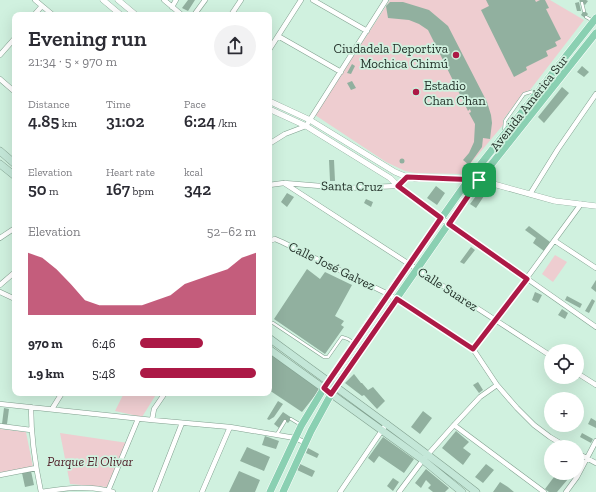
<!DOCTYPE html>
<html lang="en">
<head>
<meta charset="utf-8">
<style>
  body { margin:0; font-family:"Zilla Slab",serif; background:#f2f2f3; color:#2b2b33; height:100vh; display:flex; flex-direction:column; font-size:15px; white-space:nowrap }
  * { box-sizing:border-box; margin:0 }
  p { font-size:13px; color:#7c7c81 }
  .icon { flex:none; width:22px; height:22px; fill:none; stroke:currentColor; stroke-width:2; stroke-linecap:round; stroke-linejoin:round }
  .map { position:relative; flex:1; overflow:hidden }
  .sheet { position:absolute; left:12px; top:12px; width:260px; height:384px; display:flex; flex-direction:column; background:#fff; border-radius:8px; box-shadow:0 4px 16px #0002 }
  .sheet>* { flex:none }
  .buttons { position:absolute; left:544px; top:344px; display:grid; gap:8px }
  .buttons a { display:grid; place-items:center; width:40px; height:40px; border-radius:50%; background:#fff; box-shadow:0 4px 16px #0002; font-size:20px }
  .pin { position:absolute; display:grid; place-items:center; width:34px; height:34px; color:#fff; margin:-17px; border-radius:8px; box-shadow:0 2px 6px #0006 }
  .round { display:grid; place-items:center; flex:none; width:42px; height:42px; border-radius:21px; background:#f2f2f3 }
  .overview { display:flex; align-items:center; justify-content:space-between; height:68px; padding:0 16px }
  h1 { font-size:22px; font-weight:600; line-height:30px }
  .metrics { display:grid; grid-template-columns:repeat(3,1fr); gap:6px; height:68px; padding:4px 16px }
  .metrics div { display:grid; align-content:center }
  .metrics b { font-size:17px; font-weight:600 }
  .metrics small { font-size:11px; font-weight:400 }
  .metrics p { font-size:11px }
  .chart { height:112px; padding:8px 16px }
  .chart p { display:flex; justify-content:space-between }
  .chart svg { width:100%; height:72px; margin-top:4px; fill:#ac1946; opacity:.7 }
  ul { padding:0 16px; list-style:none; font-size:13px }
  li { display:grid; grid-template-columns:64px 48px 1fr; align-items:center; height:30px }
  li i { height:10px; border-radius:5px; background:#ac1946 }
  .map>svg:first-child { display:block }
</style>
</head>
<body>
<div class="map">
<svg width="596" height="492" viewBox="0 0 596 492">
  <rect width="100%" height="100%" fill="#d0f1df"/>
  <!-- green -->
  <path fill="#eecdd0" d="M390,0H550L584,20L530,90L523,93L503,120V125L462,174L415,173L405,171L386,162L315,115Z
    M555,255L567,262L553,282L542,274Z
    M124,393H157L142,417L115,411Z
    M0,429L26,432L33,467L0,473Z
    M60,433L128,443L107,487L70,484Z"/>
  <!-- building -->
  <path fill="#91b09f" d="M188,0H195L188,11L182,8Z
    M486,0H535L536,2L540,0H545L549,8L546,9L561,39L555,42L557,46L546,51L548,56L526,67L527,70L514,77L481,10L489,6Z
    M580,0H586L588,1L585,5L579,1Z
    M390,2H403L429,10L448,26L487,102L491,115L492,123L490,139L483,138L482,147L469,165L463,160L469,153L474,142L475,124L469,113L471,112L470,109L468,111L438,50L440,49L438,45L436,46L428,30L419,24L409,20L388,18L386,6Z
    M579,2L581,11H577L575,3Z
    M584,10L588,14L585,18L581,15Z
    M352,64L355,66L351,74L347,73Z
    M582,66L589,72L584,77L577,72Z
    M352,81L356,88L351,90L347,83Z
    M562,87L569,93L544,123L538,117Z
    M399.5 161a2.5 2.5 0 1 1 5 0a2.5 2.5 0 1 1-5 0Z
    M329,160H334L335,181H330Z
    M436,186L445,193L437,205L427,198Z
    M479,192L484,196L476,208L470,204Z
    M287,193L294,197L287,207L281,202Z
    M366,199L373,202L371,207L364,203Z
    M529,226L550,242L544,251L533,243L536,238L525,230Z
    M471,247L475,250L464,264L460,262Z
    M307,269L320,279L325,272L352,285L335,316L344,321L341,325L344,327L325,354L274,319Z
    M596,280V292L591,288Z
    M535,292L542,295L538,303L532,300Z
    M567,296L582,304L580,308L565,300Z
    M592,299L595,301L589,313L585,311Z
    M562,309L568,313L565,319L558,315Z
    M269,353L320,389L302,412L269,390Z
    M354,374L361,383H362L368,390L373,387L385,401L377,409L364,395L362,396L345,383Z
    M478,382L483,390L479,393L473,385Z
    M278,401L283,404L274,417L269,420L267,419Z
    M4,408L9,409L7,424H2Z
    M423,411L432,418L420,434L411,427Z
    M283,412L292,418L288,423L284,420L279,428L274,424Z
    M591,418L596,421V428L588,424Z
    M456,431L469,442L463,448L471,454L463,465L442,448Z
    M582,433L593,439L591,443L580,437Z
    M265,436L279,441L276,449L262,445Z
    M383,437L414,459L404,473L379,456L374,463L368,458Z
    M247,447L270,457L264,471L240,461Z
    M308,448L319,454L317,458L306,453Z
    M300,464L315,471L312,477L297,470Z
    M486,464L494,470L483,483L475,477Z
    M426,469L449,488L445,492H433L428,488L431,485L426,480L421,488L415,483Z
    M31,471L34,485L25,487L22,473Z
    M239,471L260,480L255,492H229Z
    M557,473H560L568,479L557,492H549L545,489Z
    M393,478L399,482L393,491L387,486Z
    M500,482L508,487L514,492H493Z"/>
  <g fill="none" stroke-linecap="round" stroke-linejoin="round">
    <!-- service casing -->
    <g stroke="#81a08f" stroke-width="3.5">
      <path id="service" d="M582,3L584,11
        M586,17L593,21
        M504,132L505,121L524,94L537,90
        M269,322L273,323L324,357H328L342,337L348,339L354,343
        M291,419L301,425
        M277,434L285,421"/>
    </g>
    <!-- minor casing -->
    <g stroke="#81a08f" stroke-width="5.5">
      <path id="minor" d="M35,0L53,15
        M164,0L182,15
        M313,0L367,31
        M172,7L176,0
        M34,15L42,6
        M194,15L205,0
        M231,15L241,0
        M278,36L341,72
        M269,50L301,0
        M0,55L15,38
        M0,79L15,92
        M269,144L285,134L306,126L386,0
        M284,183L551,356
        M269,185L284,183L345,188L398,186L407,177
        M530,194L558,149L596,94
        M449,224L596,327
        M0,238L15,228
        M269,241L275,239L282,242L388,294L473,349L497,385L517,408L534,425L550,437L567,447
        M555,241L596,268
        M0,285L15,272
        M0,292L15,299
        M473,349L496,320L581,204
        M577,373L596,385
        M0,404L152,420L230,427L295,438L306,443
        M31,407C31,436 35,464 41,492
        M52,409L62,393
        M152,420L154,409L165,393
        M454,425L544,492
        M0,426L31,430
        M577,453L596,463
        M0,475L36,468
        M108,491L138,419
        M41,492C65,488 89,485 113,492
        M155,492L182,423
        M202,492L230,427
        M340,492L387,423
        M399,492L423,460L454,425L480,397L497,385
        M566,492L577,477L596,441"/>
    </g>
    <!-- tertiary casing -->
    <g stroke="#81a08f" stroke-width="6">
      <path id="tertiary" d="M103,0L121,15
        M118,0L136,15
        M269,101L310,120L395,172L407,177L419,179H458L479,180L555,201L596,206
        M269,109L306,126L390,178L398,186L449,224"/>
    </g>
    <!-- secondary casing -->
    <g stroke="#81a08f" stroke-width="8">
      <path id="secondary" d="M0,151L15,164
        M0,164L15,176
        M269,338C338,389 409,439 476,492
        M269,349L423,460L462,492"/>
    </g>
    <!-- primary casing -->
    <g stroke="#fff" stroke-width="8">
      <path id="primary" d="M270,492L301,426L324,388L388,294L469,179L596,18
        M283,492L311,431L335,387L479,180L596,33"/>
    </g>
    <!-- service -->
    <use href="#service" stroke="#fff" stroke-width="2.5"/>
    <!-- minor -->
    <use href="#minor" stroke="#fff" stroke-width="4.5"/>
    <!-- tertiary -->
    <use href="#tertiary" stroke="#fff" stroke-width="5.5"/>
    <!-- secondary -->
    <use href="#secondary" stroke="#c4e7d8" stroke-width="7"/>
    <!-- primary -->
    <use href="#primary" stroke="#8ad0b2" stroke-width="7"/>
  </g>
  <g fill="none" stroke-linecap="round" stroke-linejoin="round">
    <!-- route casing -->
    <g stroke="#fff" stroke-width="8">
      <path id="route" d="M407,177L479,180L449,224L527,279L473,349L397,299L331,394L324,388L441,218L398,186Z"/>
    </g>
    <!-- route -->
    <use href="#route" stroke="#ac1946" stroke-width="5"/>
  </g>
  <!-- markers -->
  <g fill="#ac1946" stroke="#d0f1df" stroke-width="1.5">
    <circle cx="456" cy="55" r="4"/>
    <circle cx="416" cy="92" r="4"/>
  </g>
  <g text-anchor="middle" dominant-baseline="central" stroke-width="3.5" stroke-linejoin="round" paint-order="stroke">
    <!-- poi labels -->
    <g font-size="13" fill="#1f2c25" stroke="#d0f1df" text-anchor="end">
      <text x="448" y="48">Ciudadela Deportiva<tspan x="448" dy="15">Mochica Chimú</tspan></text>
      <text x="424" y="85" text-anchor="start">Estadio<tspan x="424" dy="15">Chan Chan</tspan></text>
    </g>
    <!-- street labels -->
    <g font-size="13" fill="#1f2c25" stroke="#d0f1df">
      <text transform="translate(529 103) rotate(-52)">Avenida América Sur</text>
      <text transform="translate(352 186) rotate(1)">Santa Cruz</text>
      <text transform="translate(332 266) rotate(26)">Calle José Galvez</text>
      <text transform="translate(448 289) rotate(33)">Calle Suarez</text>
    </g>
    <!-- park labels -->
    <g font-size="13" font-style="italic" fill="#4f1f28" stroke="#d0f1df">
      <text x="90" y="461">Parque El Olivar</text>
    </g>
  </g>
</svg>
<div class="buttons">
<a><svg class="icon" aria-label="locate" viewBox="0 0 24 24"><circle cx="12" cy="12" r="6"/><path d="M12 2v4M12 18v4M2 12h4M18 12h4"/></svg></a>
<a>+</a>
<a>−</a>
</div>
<div class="pin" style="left:479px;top:180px;background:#1e9e55"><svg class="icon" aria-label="arrive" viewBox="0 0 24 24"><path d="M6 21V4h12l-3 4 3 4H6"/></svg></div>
<section class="sheet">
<div class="overview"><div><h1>Evening run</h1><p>21:34 · 5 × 970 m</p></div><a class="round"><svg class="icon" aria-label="share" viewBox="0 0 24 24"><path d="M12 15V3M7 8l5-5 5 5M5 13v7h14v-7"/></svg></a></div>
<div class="metrics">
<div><p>Distance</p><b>4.85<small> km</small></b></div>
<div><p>Time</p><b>31:02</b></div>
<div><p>Pace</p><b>6:24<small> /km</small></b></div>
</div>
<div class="metrics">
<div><p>Elevation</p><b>50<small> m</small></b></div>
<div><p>Heart rate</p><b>167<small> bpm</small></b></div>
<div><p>kcal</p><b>342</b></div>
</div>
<div class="chart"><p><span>Elevation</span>52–62 m</p>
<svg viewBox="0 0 160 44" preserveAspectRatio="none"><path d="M0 44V6L10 9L20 16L30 25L40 35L50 38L60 38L70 38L80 38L90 35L100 32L110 25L120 22L130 19L140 16L150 9L160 6V44z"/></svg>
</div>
<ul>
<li><b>970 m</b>6:46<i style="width:54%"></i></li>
<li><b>1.9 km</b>5:48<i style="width:100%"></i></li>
</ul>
</section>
</div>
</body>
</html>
